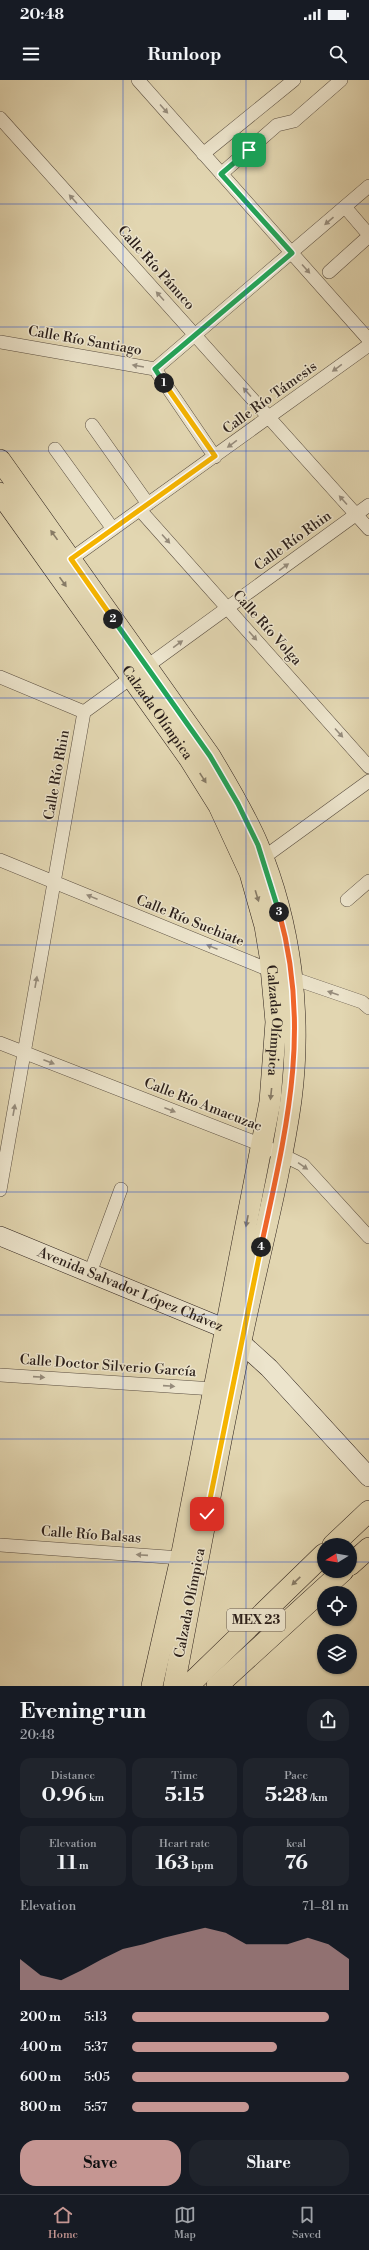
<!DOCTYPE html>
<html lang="en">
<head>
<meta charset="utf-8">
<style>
  body { margin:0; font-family:"Libre Bodoni",serif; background:#20242c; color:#f1f3f6; height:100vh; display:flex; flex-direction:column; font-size:15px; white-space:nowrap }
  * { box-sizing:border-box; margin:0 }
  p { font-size:13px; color:#9ea1a6 }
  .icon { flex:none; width:22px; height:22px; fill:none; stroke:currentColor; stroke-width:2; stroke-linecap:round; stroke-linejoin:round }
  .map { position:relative; height:1606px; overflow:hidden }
  .panel { display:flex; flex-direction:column; background:#171b24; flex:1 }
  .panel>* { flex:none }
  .needle { width:26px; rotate:259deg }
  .tools { position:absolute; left:317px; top:1458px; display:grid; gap:8px }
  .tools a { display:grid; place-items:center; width:40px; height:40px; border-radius:50%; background:#171b24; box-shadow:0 1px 3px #0004; font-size:20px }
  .pin { position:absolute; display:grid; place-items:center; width:34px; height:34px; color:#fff; margin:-17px; border-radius:8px; box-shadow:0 2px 6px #0006 }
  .km { position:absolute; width:20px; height:20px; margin:-10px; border-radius:50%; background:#222; color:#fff; font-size:11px; line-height:20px; text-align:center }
  .round { display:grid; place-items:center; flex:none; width:42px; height:42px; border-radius:16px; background:#20242c }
  .head { display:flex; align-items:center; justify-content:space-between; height:68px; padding:0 20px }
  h1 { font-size:22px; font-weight:700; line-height:30px }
  .figures { display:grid; grid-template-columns:repeat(3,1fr); gap:6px; height:68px; padding:4px 20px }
  .figures div { display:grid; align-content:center; border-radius:10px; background:#20242c; text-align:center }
  .figures b { font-size:20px; font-weight:700 }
  .figures small { font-size:11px; font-weight:400 }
  .figures p { font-size:11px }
  .chart { height:112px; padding:8px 20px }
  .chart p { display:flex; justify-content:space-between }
  .chart svg { width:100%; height:72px; margin-top:4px; fill:#c59692; opacity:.7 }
  .button { display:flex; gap:8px; margin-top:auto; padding:8px 20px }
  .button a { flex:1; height:46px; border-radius:16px; background:#c59692; color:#111; font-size:16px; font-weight:700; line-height:46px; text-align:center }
  .button a+a { background:#20242c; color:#f1f3f6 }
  ul { padding:0 20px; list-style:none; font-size:13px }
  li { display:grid; grid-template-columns:64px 48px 1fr; align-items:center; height:30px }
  li i { height:10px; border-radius:5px; background:#c59692 }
  .status { display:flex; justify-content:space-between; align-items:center; height:28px; padding:0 20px; background:#171b24; direction:ltr }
  .status svg { height:11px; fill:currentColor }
  header { display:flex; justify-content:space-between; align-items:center; height:52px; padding:0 20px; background:#171b24; font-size:18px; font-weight:700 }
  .tabs { display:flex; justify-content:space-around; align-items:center; height:56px; border-top:1px solid #363941; background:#171b24; font-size:11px; color:#9ea1a6 }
  .tabs a { display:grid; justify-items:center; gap:2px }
  .tabs .active { color:#c59692 }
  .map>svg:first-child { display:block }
</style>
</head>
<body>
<div class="status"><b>20:48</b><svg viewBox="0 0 49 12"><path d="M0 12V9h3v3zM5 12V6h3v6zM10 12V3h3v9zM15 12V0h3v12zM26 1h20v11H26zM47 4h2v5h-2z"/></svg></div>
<header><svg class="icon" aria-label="menu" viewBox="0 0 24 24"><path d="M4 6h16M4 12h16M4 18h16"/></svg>Runloop<svg class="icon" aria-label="search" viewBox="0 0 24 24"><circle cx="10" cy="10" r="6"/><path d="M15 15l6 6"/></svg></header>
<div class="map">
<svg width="369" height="1606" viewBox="0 0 369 1606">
  <rect width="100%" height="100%" fill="#e2d6b1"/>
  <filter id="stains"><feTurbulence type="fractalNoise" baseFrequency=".005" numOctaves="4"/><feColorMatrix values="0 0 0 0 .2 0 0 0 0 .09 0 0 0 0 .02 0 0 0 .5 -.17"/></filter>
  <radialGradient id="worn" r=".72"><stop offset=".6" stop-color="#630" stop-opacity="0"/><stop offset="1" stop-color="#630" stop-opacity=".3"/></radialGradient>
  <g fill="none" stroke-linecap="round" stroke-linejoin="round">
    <!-- street casing -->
    <g stroke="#5a4e40" stroke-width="14">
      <path id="street" d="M138,0L369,260
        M0,38L369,449
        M203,74L294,0
        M221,94L277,45L294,41L341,0
        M345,127L369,155
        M329,192L369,156
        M0,262L155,289L215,377
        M155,289L369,106
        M92,345L148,424
        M55,369L113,449
        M140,430L369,687
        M71,479L369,265
        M0,597L84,632
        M263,778L369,701
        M0,780L272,891L362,922L369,928
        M347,820L369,801
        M0,963L262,1065L303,1085L369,1157
        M0,1110L84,632L369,425
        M90,1193L121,1109
        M0,1295L214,1309
        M0,1465L181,1478"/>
    </g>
    <!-- secondary casing -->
    <g stroke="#2c201b" stroke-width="20">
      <g id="secondary">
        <path id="s1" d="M0,1156L226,1249L269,1288L369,1397"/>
      </g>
    </g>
    <!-- primary casing -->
    <g stroke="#2c201b" stroke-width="22">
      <g id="primary">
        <path d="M0,380L210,676C227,705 245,734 258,765C291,844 302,935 291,1020C280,1099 257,1182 241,1261C217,1376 196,1491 174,1606"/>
        <path id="s2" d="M0,413L189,678L219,726L250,793L265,846L270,876L276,942L270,1022L181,1478L152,1606"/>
        <path d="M333,1465L369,1431"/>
        <path d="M350,1485L369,1468"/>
        <path d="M188,1606L324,1474"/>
        <path d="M217,1606L343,1491"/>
      </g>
    </g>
    <!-- street -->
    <use href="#street" stroke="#ece4cc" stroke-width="13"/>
    <!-- secondary -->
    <use href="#secondary" stroke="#ece4cc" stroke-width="19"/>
    <!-- primary -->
    <use href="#primary" stroke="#e2d6b1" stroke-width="21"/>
  </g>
  <!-- one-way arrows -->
  <defs><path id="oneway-solid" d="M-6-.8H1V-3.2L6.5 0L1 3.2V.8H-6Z"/></defs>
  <g fill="#968c7c">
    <use href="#oneway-solid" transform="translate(164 29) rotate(48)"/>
    <use href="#oneway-solid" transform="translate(73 119) rotate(-132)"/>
    <use href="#oneway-solid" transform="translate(329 141) rotate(139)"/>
    <use href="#oneway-solid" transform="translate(306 189) rotate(48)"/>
    <use href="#oneway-solid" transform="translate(160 216) rotate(-132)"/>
    <use href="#oneway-solid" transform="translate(138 286) rotate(-170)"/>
    <use href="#oneway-solid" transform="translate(337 288) rotate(144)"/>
    <use href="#oneway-solid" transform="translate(247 312) rotate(-132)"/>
    <use href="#oneway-solid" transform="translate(232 364) rotate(144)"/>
    <use href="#oneway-solid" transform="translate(343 420) rotate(-132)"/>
    <use href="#oneway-solid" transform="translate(166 459) rotate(48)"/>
    <use href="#oneway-solid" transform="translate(284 487) rotate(-36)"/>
    <use href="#oneway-solid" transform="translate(253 556) rotate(48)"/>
    <use href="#oneway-solid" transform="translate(178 564) rotate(-36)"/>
    <use href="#oneway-solid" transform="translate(339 653) rotate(48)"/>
    <use href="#oneway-solid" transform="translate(92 817) rotate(-158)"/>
    <use href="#oneway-solid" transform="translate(212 867) rotate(-158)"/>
    <use href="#oneway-solid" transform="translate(36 902) rotate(-80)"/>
    <use href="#oneway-solid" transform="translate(333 913) rotate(-161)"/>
    <use href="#oneway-solid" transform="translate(49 982) rotate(21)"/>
    <use href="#oneway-solid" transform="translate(14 1030) rotate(-80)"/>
    <use href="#oneway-solid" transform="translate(170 1030) rotate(21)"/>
    <use href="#oneway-solid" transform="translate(303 1086) rotate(35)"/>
    <use href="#oneway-solid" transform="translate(39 1297) rotate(4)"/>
    <use href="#oneway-solid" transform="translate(169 1306) rotate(4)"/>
    <use href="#oneway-solid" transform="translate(142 1475) rotate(-176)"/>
  </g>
  <g fill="#877b66">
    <use href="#oneway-solid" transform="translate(54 455) rotate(-126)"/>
    <use href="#oneway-solid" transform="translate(63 502) rotate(55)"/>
    <use href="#oneway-solid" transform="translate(203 698) rotate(57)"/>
    <use href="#oneway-solid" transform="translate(257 816) rotate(73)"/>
    <use href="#oneway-solid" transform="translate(271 1014) rotate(96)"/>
    <use href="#oneway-solid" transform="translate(247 1141) rotate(101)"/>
    <use href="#oneway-solid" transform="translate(296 1501) rotate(136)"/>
  </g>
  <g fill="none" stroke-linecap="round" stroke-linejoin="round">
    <!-- split-1 casing -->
    <g stroke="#fff" stroke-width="8">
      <path id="split-1" d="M164,303L155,289L292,173L221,94L249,70"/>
    </g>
    <!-- split-2 casing -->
    <g stroke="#fff" stroke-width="8">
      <path id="split-2" d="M113,539L71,479L215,376L164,303"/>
    </g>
    <!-- split-3 casing -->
    <g stroke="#fff" stroke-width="8">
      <path id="split-3" d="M113,539L210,676L238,724L258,765L279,832"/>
    </g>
    <!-- split-4 casing -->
    <g stroke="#fff" stroke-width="8">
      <path id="split-4" d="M261,1167C286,1051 312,950 279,832"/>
    </g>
    <!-- split-5 casing -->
    <g stroke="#fff" stroke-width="8">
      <path id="split-5" d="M207,1434L261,1167"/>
    </g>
    <!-- split-1 -->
    <use href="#split-1" stroke="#22a559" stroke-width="5"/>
    <!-- split-2 -->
    <use href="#split-2" stroke="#f5b400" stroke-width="5"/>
    <!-- split-3 -->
    <use href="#split-3" stroke="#22a559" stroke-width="5"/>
    <!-- split-4 -->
    <use href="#split-4" stroke="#f0652b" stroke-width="5"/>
    <!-- split-5 -->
    <use href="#split-5" stroke="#f5b400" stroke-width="5"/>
  </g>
  <!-- grid -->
  <path fill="none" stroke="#1d4ed8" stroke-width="1" stroke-opacity="0.55" d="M123,0V1606M246,0V1606M0,124H369M0,247H369M0,371H369M0,494H369M0,618H369M0,741H369M0,865H369M0,988H369M0,1112H369M0,1235H369M0,1359H369M0,1482H324M350,1482H369"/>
  <g text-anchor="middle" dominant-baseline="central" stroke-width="3" stroke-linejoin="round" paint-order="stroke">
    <!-- shield labels -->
    <rect fill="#ece4cc" stroke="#665b50" stroke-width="1" x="227" y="1529" width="58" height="22" rx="3"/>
    <g font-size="13" font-weight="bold" fill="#2c201b">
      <text x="256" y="1540">MEX 23</text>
    </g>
    <!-- street labels -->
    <g font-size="14" fill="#2c201b" stroke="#ece4cc">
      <text transform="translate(156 188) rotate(48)">Calle Río Pánuco</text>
      <text transform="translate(85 261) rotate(10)">Calle Río Santiago</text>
      <text transform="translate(270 318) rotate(-36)">Calle Río Támesis</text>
      <text transform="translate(293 461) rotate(-36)">Calle Río Rhin</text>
      <text transform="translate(267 548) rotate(48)">Calle Río Volga</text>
      <text stroke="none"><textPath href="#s2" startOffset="270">Calzada Olímpica</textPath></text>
      <text transform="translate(57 695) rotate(-80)">Calle Río Rhin</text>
      <text transform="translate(190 841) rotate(22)">Calle Río Suchiate</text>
      <text stroke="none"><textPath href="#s2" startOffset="606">Calzada Olímpica</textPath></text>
      <text transform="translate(203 1025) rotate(21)">Calle Río Amacuzac</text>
      <text stroke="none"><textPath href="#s1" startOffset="141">Avenida Salvador López Chávez</textPath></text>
      <text transform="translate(108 1286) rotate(4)">Calle Doctor Silverio García</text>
      <text transform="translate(91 1455) rotate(4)">Calle Río Balsas</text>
      <text transform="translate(190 1523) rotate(-79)">Calzada Olímpica</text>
    </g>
  </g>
  <rect width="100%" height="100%" filter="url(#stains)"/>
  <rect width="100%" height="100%" fill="url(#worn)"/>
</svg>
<div class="tools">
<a><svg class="needle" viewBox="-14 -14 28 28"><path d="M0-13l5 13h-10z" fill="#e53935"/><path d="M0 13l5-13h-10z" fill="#9ea1a6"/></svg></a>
<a><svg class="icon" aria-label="locate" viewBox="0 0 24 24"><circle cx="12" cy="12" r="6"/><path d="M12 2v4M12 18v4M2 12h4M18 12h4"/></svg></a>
<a><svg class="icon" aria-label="layers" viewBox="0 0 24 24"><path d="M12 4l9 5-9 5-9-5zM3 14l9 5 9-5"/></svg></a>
</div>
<div class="pin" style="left:249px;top:70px;background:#1e9e55"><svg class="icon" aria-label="arrive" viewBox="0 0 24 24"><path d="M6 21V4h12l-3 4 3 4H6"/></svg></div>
<div class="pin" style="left:207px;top:1434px;background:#d93025"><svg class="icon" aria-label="check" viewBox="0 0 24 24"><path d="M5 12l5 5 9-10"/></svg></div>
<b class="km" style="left:164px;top:303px">1</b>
<b class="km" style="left:113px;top:539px">2</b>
<b class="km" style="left:279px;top:832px">3</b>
<b class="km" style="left:261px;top:1167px">4</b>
</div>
<section class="panel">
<div class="head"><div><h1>Evening run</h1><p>20:48</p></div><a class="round"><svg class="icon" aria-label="share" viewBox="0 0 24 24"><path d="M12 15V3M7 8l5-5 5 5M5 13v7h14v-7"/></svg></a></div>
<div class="figures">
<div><p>Distance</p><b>0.96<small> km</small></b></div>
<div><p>Time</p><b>5:15</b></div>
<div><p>Pace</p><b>5:28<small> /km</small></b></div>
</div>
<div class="figures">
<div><p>Elevation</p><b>11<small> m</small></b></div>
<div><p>Heart rate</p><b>163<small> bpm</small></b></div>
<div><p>kcal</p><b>76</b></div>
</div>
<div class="chart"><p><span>Elevation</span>71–81 m</p>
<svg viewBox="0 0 160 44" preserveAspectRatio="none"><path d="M0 44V25L10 35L20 38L30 32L40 25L50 19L60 16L70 12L80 9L90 6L100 9L110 16L120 16L130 16L140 12L150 16L160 25V44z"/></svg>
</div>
<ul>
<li><b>200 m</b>5:13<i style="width:91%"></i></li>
<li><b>400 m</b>5:37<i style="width:67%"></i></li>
<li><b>600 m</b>5:05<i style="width:100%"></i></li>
<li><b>800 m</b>5:57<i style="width:54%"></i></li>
</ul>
<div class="button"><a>Save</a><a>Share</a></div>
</section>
<nav class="tabs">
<a class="active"><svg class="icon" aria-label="home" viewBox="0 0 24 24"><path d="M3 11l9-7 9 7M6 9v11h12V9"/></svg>Home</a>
<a><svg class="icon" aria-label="map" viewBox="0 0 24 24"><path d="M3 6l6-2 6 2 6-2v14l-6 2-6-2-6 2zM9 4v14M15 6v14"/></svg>Map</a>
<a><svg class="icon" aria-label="saved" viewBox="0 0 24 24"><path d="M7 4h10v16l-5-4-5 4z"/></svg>Saved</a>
</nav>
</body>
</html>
